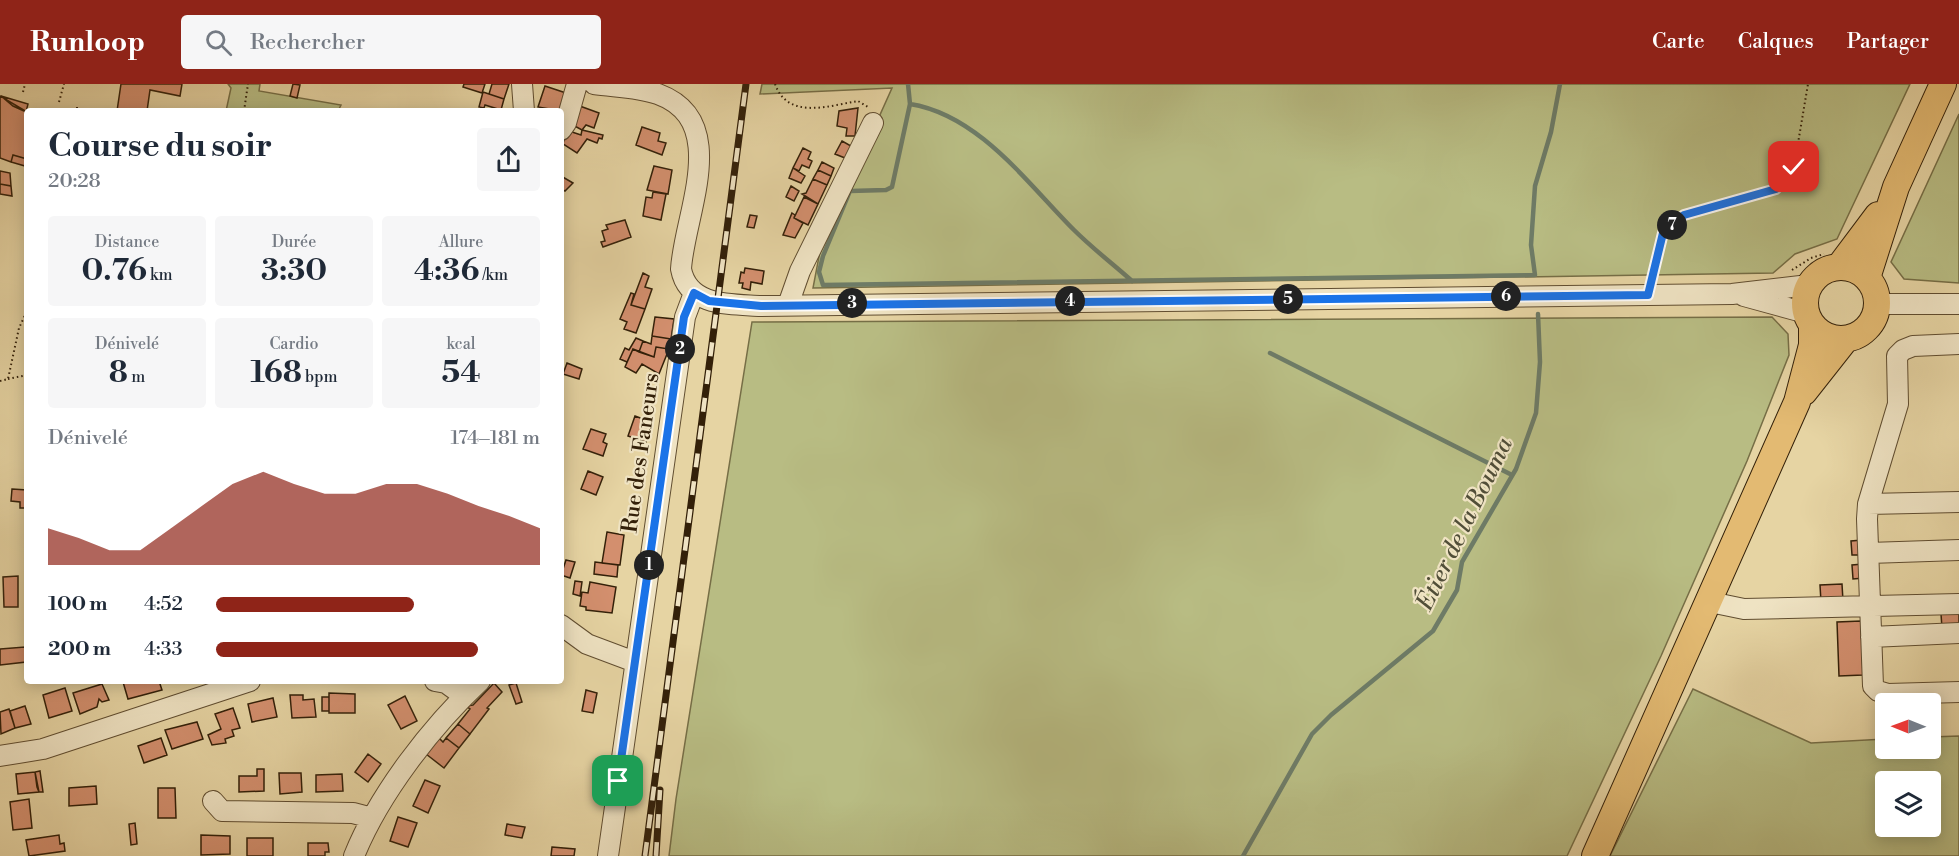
<!DOCTYPE html>
<html lang="fr">
<head>
<meta charset="utf-8">
<style>
  body { margin:0; font-family:"Libre Bodoni",serif; background:#f6f6f7; color:#1f2937; height:100vh; display:flex; flex-direction:column; font-size:22px; white-space:nowrap }
  * { box-sizing:border-box; margin:0 }
  p { font-size:20px; color:#747a83 }
  .icon { flex:none; width:33px; height:33px; fill:none; stroke:currentColor; stroke-width:2; stroke-linecap:round; stroke-linejoin:round }
  .map { position:relative; flex:1; overflow:hidden }
  .side { position:absolute; left:24px; top:24px; width:540px; height:576px; display:flex; flex-direction:column; background:#fff; border-radius:6px; box-shadow:0 3px 15px #0003 }
  .side>* { flex:none }
  .needle { width:39px; rotate:271deg }
  .buttons { position:absolute; left:1875px; top:609px; display:grid; gap:12px }
  .buttons a { display:grid; place-items:center; width:66px; height:66px; border-radius:6px; background:#fff; box-shadow:0 3px 15px #0003; font-size:30px }
  .pin { position:absolute; display:grid; place-items:center; width:51px; height:51px; color:#fff; margin:-26px; border-radius:12px; box-shadow:0 3px 9px #0006 }
  .km { position:absolute; width:30px; height:30px; margin:-15px; border-radius:50%; background:#222; color:#fff; font-size:16px; line-height:30px; text-align:center }
  .round { display:grid; place-items:center; flex:none; width:63px; height:63px; border-radius:6px; background:#f6f6f7 }
  .headline { display:flex; align-items:center; justify-content:space-between; height:102px; padding:0 24px }
  h1 { font-size:33px; font-weight:800; line-height:45px }
  .stats { display:grid; grid-template-columns:repeat(3,1fr); gap:9px; height:102px; padding:6px 24px }
  .stats div { display:grid; align-content:center; border-radius:6px; background:#f6f6f7; text-align:center }
  .stats b { font-size:30px; font-weight:800 }
  .stats small { font-size:16px; font-weight:400 }
  .stats p { font-size:16px }
  .chart { height:168px; padding:12px 24px }
  .chart p { display:flex; justify-content:space-between }
  .chart svg { width:100%; height:108px; margin-top:6px; fill:#8f2418; opacity:.7 }
  ul { padding:0 24px; list-style:none; font-size:20px }
  li { display:grid; grid-template-columns:96px 72px 1fr; align-items:center; height:45px }
  li i { height:15px; border-radius:8px; background:#8f2418 }
  header { display:flex; align-items:center; gap:36px; box-sizing:border-box; height:84px; padding:0 30px; background:#8f2418; color:#fff }
  header strong { font-size:28px }
  nav { display:flex; gap:33px; margin-inline-start:auto; font-size:21px }
  .search { width:420px; height:54px; background:#f6f6f7; display:flex; align-items:center; gap:15px; box-sizing:border-box; padding:0 21px; border-radius:6px; color:#747a83; font-size:22px }
  .map>svg:first-child { display:block }
</style>
</head>
<body>
<header>
<strong>Runloop</strong>
<div class="search"><svg class="icon" aria-label="search" viewBox="0 0 24 24"><circle cx="10" cy="10" r="6"/><path d="M15 15l6 6"/></svg>Rechercher</div>
<nav><a>Carte</a><a>Calques</a><a>Partager</a></nav>
</header>
<div class="map">
<svg width="1959" height="772" viewBox="0 0 1959 772">
  <rect width="100%" height="100%" fill="#e6d4a3"/>
  <filter id="stains"><feTurbulence type="fractalNoise" baseFrequency=".00333" numOctaves="4"/><feColorMatrix values="0 0 0 0 .2 0 0 0 0 .09 0 0 0 0 .02 0 0 0 .5 -.17"/></filter>
  <radialGradient id="worn" r=".72"><stop offset=".6" stop-color="#630" stop-opacity="0"/><stop offset="1" stop-color="#630" stop-opacity=".3"/></radialGradient>
  <!-- green -->
  <path fill="#b8bc83" stroke="#766e46" stroke-width="1.5" fill-rule="evenodd" d="M228,0H260L259,7L341,21L338,27H226L231,4Z
    M762,0H1910L1837,155L1795,170L1773,189L813,204L821,162L892,4L760,10Z
    M1959,30V199L1904,195L1891,178Z
    M1772,233L1788,250L1789,271L1747,377L1661,572L1567,772H669L676,715L752,238Z
    M1693,605L1811,659L1885,655L1886,664H1930L1931,653L1959,652V772H1610ZM1886,698H1930V742H1886Z"/>
  <g fill="none" stroke-linecap="round" stroke-linejoin="round">
    <!-- stream -->
    <path stroke="#6e7b66" stroke-width="4.5" d="M908,0L910,20L892,103L886,106L850,107L823,172L819,188L823,201L1535,191L1531,161L1535,102L1551,48L1560,0
      M910,20C979,31 1027,99 1074,146C1092,164 1113,180 1132,197
      M1270,269L1512,391
      M1243,772L1312,650L1331,631L1433,547L1457,506L1462,478L1516,385L1536,329L1540,278L1538,230"/>
  </g>
  <!-- building -->
  <path fill="#d38f6e" stroke="#332009" stroke-width="1.5" d="M121,0H182L180,12L150,6L147,27H117Z
    M293,0L300,1L297,14L290,12Z
    M464,0H485L482,9L463,3Z
    M492,0H509L504,15L489,10Z
    M545,2L569,10L561,27L538,23Z
    M483,8L504,15L501,26L485,21L484,24L479,23Z
    M0,12L27,28V75L13,71L11,78L0,74Z
    M1,12L28,20L26,28L13,22Z
    M577,21L599,29L594,44L586,41L582,46L569,39Z
    M858,24L855,52H846L847,44L837,42L839,27Z
    M642,43L660,49L658,57L666,59L662,71L636,61Z
    M566,46L581,51L582,46L603,51L602,55L599,54L597,59L587,55L577,69L563,60Z
    M842,57L851,62L845,74L835,70Z
    M803,64L811,68L808,75L812,77L809,84L802,81L799,87L793,84Z
    M13,71L27,75L25,82L11,78Z
    M822,78L834,84L831,92L818,86Z
    M654,82L672,86L668,110L647,106Z
    M793,84L805,92L801,99L789,94Z
    M818,86L831,92L827,101L813,95Z
    M0,87L10,89L11,102L0,100Z
    M561,92L573,99L565,107L561,105Z
    M813,95L827,101L818,120L802,110L806,109Z
    M0,100L11,102L12,112L0,110Z
    M791,102L799,107L794,117L786,113Z
    M653,108L666,110L661,136L643,132L646,113L652,114Z
    M804,113L818,120L808,141L794,134Z
    M792,129L795,131L794,134L803,139L795,154L783,151Z
    M750,131L757,132L754,144L747,143Z
    M625,136L631,153L603,163L601,158L605,157L602,147L608,145L606,141Z
    M745,184L764,187L762,200L751,198L750,206L742,204L743,199H739L741,188L744,189Z
    M643,189L649,192L645,203L652,205L645,225L631,221Z
    M631,209L634,210L631,221L645,225L636,249L624,245L627,238L620,235Z
    M655,233L674,235L671,255L652,252Z
    M652,252L671,255L669,265L656,263L654,273L639,268L643,257L651,260Z
    M636,254L643,257L639,268L633,265L627,278L620,275L625,264L629,266Z
    M656,263L669,265L659,290L642,280L636,289L625,283L633,265L654,273Z
    M567,279L582,285L579,295L563,290Z
    M635,332L651,338L646,358L628,352Z
    M591,345L606,350L603,358L607,360L603,372L583,365Z
    M588,387L603,393L596,411L581,405Z
    M12,405L27,406V424H20V418L11,417Z
    M607,448L624,451L620,481L602,479Z
    M1862,456L1863,471H1852L1851,457Z
    M566,476L575,478L570,494L561,491Z
    M595,478L618,481L617,493L594,490Z
    M1863,480L1864,494L1853,495L1852,481Z
    M18,492V523H4L3,493Z
    M575,497L582,498L580,512L573,510Z
    M590,498L616,503L612,529L586,526V523L580,522L582,508L588,509Z
    M1842,500L1843,517L1821,518L1820,501Z
    M1959,529V543L1942,544L1941,530Z
    M1861,537L1863,591L1839,592L1837,538Z
    M25,563L26,578L0,581V565Z
    M159,597L162,606L128,615L123,598Z
    M494,599L502,608L487,624L489,625L470,650L458,640L470,625L466,622L473,621Z
    M516,599L522,618L516,620L509,601Z
    M102,600L109,616L102,618L99,615L97,623L80,630L73,609Z
    M65,604L72,627L49,634L43,611Z
    M586,606L597,609L593,629L582,627Z
    M329,609L355,610V629H329Z
    M290,611H303V616L314,615L316,633L292,634Z
    M405,612L417,637L401,645L388,621Z
    M322,613H329V627H322Z
    M273,614L277,633L252,638L248,620Z
    M25,622L31,640L15,644L10,627Z
    M233,624L240,644L232,646L234,652L225,655L226,659L212,661L208,651L221,645L215,630Z
    M9,625L15,644L1,650L0,628Z
    M197,638L203,655L172,665L165,646Z
    M458,640L470,650L459,664L446,654Z
    M161,654L167,671L144,679L138,662Z
    M439,654L443,658L446,654L459,664L444,684L426,670Z
    M368,670L381,680L368,698L355,688Z
    M257,685H264V707L239,708V692H257Z
    M40,687L43,708H39L37,703L35,688Z
    M35,688L39,708L18,710L16,690Z
    M279,689H301L302,708L280,710Z
    M342,690L343,707L316,708V691Z
    M425,696L440,702L428,729L413,722Z
    M96,702L97,720L69,722V704Z
    M158,704H175L176,734H158Z
    M29,715L32,744L13,746L10,718Z
    M398,733L417,739L408,763L390,757Z
    M135,739L137,760L131,761L129,740Z
    M507,740L525,743L522,754L505,751Z
    M59,751L60,760L64,759L65,767L29,772L26,756Z
    M201,751L230,752V770L201,771Z
    M247,754H273V772H247Z
    M308,759H328L329,768H325V772H308Z
    M552,763L575,765L574,772H551Z"/>
  <g fill="none" stroke-linecap="round" stroke-linejoin="round">
    <!-- minor casing -->
    <g stroke="#604d30" stroke-width="22">
      <path id="minor" d="M522,0L524,27
        M594,0C615,3 638,3 658,10C732,37 684,131 681,185C688,223 731,220 761,222L1732,210L1809,201
        M561,46L566,39L577,0
        M1744,212L1806,229
        M1877,220H1959
        M788,221L800,187L873,39
        M1959,260L1913,262L1903,266L1897,272L1898,320L1868,420L1867,435L1873,602L1878,607L1888,610L1959,608
        M1868,420L1959,418
        M1869,469L1959,466
        M1710,518L1744,525L1959,520
        M561,541L587,560L635,578
        M1871,553L1959,549
        M435,597L446,599L464,612
        M0,672L43,665L250,597
        M213,717L222,727L353,729L372,734
        M354,772C379,710 431,643 480,597
        M608,772L685,233L694,209"/>
    </g>
    <!-- major casing -->
    <g stroke="#332009" stroke-width="28">
      <path id="major" d="M1805 219a36 36 0 1 1 72 0a36 36 0 1 1-72 0Z
        M1839,183L1878,131
        M1867,194L1896,103L1943,0
        M1804,308L1845,256
        M1595,772L1797,318L1812,261V242"/>
    </g>
    <!-- path -->
    <path stroke="#332009" stroke-width="2" stroke-dasharray="1.5 3" stroke-linecap="butt" d="M775,0C788,36 828,22 858,17L868,23
      M23,8L25,0
      M59,18L64,0
      M77,23V27
      M244,27L248,0
      M1792,186L1811,174L1824,170
      M1651,193L1663,149L1684,131L1776,105L1794,83L1808,0
      M8,295L27,291
      M0,297L8,295L19,244L27,227"/>
    <!-- minor -->
    <use href="#minor" stroke="#efe3c3" stroke-width="20"/>
    <!-- major -->
    <use href="#major" stroke="#e3ba72" stroke-width="26"/>
    <!-- rail casing -->
    <g stroke="#332009" stroke-width="7">
      <path id="rail" d="M645,772L746,0
        M656,772L660,706"/>
    </g>
    <!-- rail -->
    <use href="#rail" stroke="#efe3c3" stroke-width="4.5" stroke-dasharray="14" stroke-linecap="butt"/>
  </g>
  <g fill="none" stroke-linecap="round" stroke-linejoin="round">
    <!-- route casing -->
    <g stroke="#fff" stroke-width="12">
      <path id="route" d="M618,697L684,233L694,209L709,217L761,222L1648,211L1663,149L1684,131L1776,105L1794,83"/>
    </g>
    <!-- route -->
    <use href="#route" stroke="#1a73e8" stroke-width="8"/>
  </g>
  <g text-anchor="middle" dominant-baseline="central" stroke-width="4.5" stroke-linejoin="round" paint-order="stroke">
    <!-- street labels -->
    <g font-size="22" fill="#332009" stroke="#efe3c3">
      <text transform="translate(641 369) rotate(-82)">Rue des Faneurs</text>
    </g>
    <!-- water labels -->
    <g font-size="24" font-style="italic" fill="#514e38" stroke="#efe3c3">
      <text transform="translate(1465 440) rotate(-64)">Étier de la Bouma</text>
    </g>
  </g>
  <rect width="100%" height="100%" filter="url(#stains)"/>
  <rect width="100%" height="100%" fill="url(#worn)"/>
</svg>
<div class="buttons">
<a><svg class="needle" viewBox="-14 -14 28 28"><path d="M0-13l5 13h-10z" fill="#e53935"/><path d="M0 13l5-13h-10z" fill="#747a83"/></svg></a>
<a><svg class="icon" aria-label="layers" viewBox="0 0 24 24"><path d="M12 4l9 5-9 5-9-5zM3 14l9 5 9-5"/></svg></a>
</div>
<div class="pin" style="left:618px;top:697px;background:#1e9e55"><svg class="icon" aria-label="arrive" viewBox="0 0 24 24"><path d="M6 21V4h12l-3 4 3 4H6"/></svg></div>
<div class="pin" style="left:1794px;top:83px;background:#d93025"><svg class="icon" aria-label="check" viewBox="0 0 24 24"><path d="M5 12l5 5 9-10"/></svg></div>
<b class="km" style="left:649px;top:481px">1</b>
<b class="km" style="left:680px;top:265px">2</b>
<b class="km" style="left:852px;top:219px">3</b>
<b class="km" style="left:1070px;top:217px">4</b>
<b class="km" style="left:1288px;top:215px">5</b>
<b class="km" style="left:1506px;top:212px">6</b>
<b class="km" style="left:1672px;top:141px">7</b>
<section class="side">
<div class="headline"><div><h1>Course du soir</h1><p>20:28</p></div><a class="round"><svg class="icon" aria-label="share" viewBox="0 0 24 24"><path d="M12 15V3M7 8l5-5 5 5M5 13v7h14v-7"/></svg></a></div>
<div class="stats">
<div><p>Distance</p><b>0.76<small> km</small></b></div>
<div><p>Durée</p><b>3:30</b></div>
<div><p>Allure</p><b>4:36<small> /km</small></b></div>
</div>
<div class="stats">
<div><p>Dénivelé</p><b>8<small> m</small></b></div>
<div><p>Cardio</p><b>168<small> bpm</small></b></div>
<div><p>kcal</p><b>54</b></div>
</div>
<div class="chart"><p><span>Dénivelé</span>174–181 m</p>
<svg viewBox="0 0 160 44" preserveAspectRatio="none"><path d="M0 44V29L10 33L20 38L30 38L40 29L50 20L60 11L70 6L80 11L90 15L100 15L110 11L120 11L130 15L140 20L150 24L160 29V44z"/></svg>
</div>
<ul>
<li><b>100 m</b>4:52<i style="width:61%"></i></li>
<li><b>200 m</b>4:33<i style="width:81%"></i></li>
</ul>
</section>
</div>
</body>
</html>
